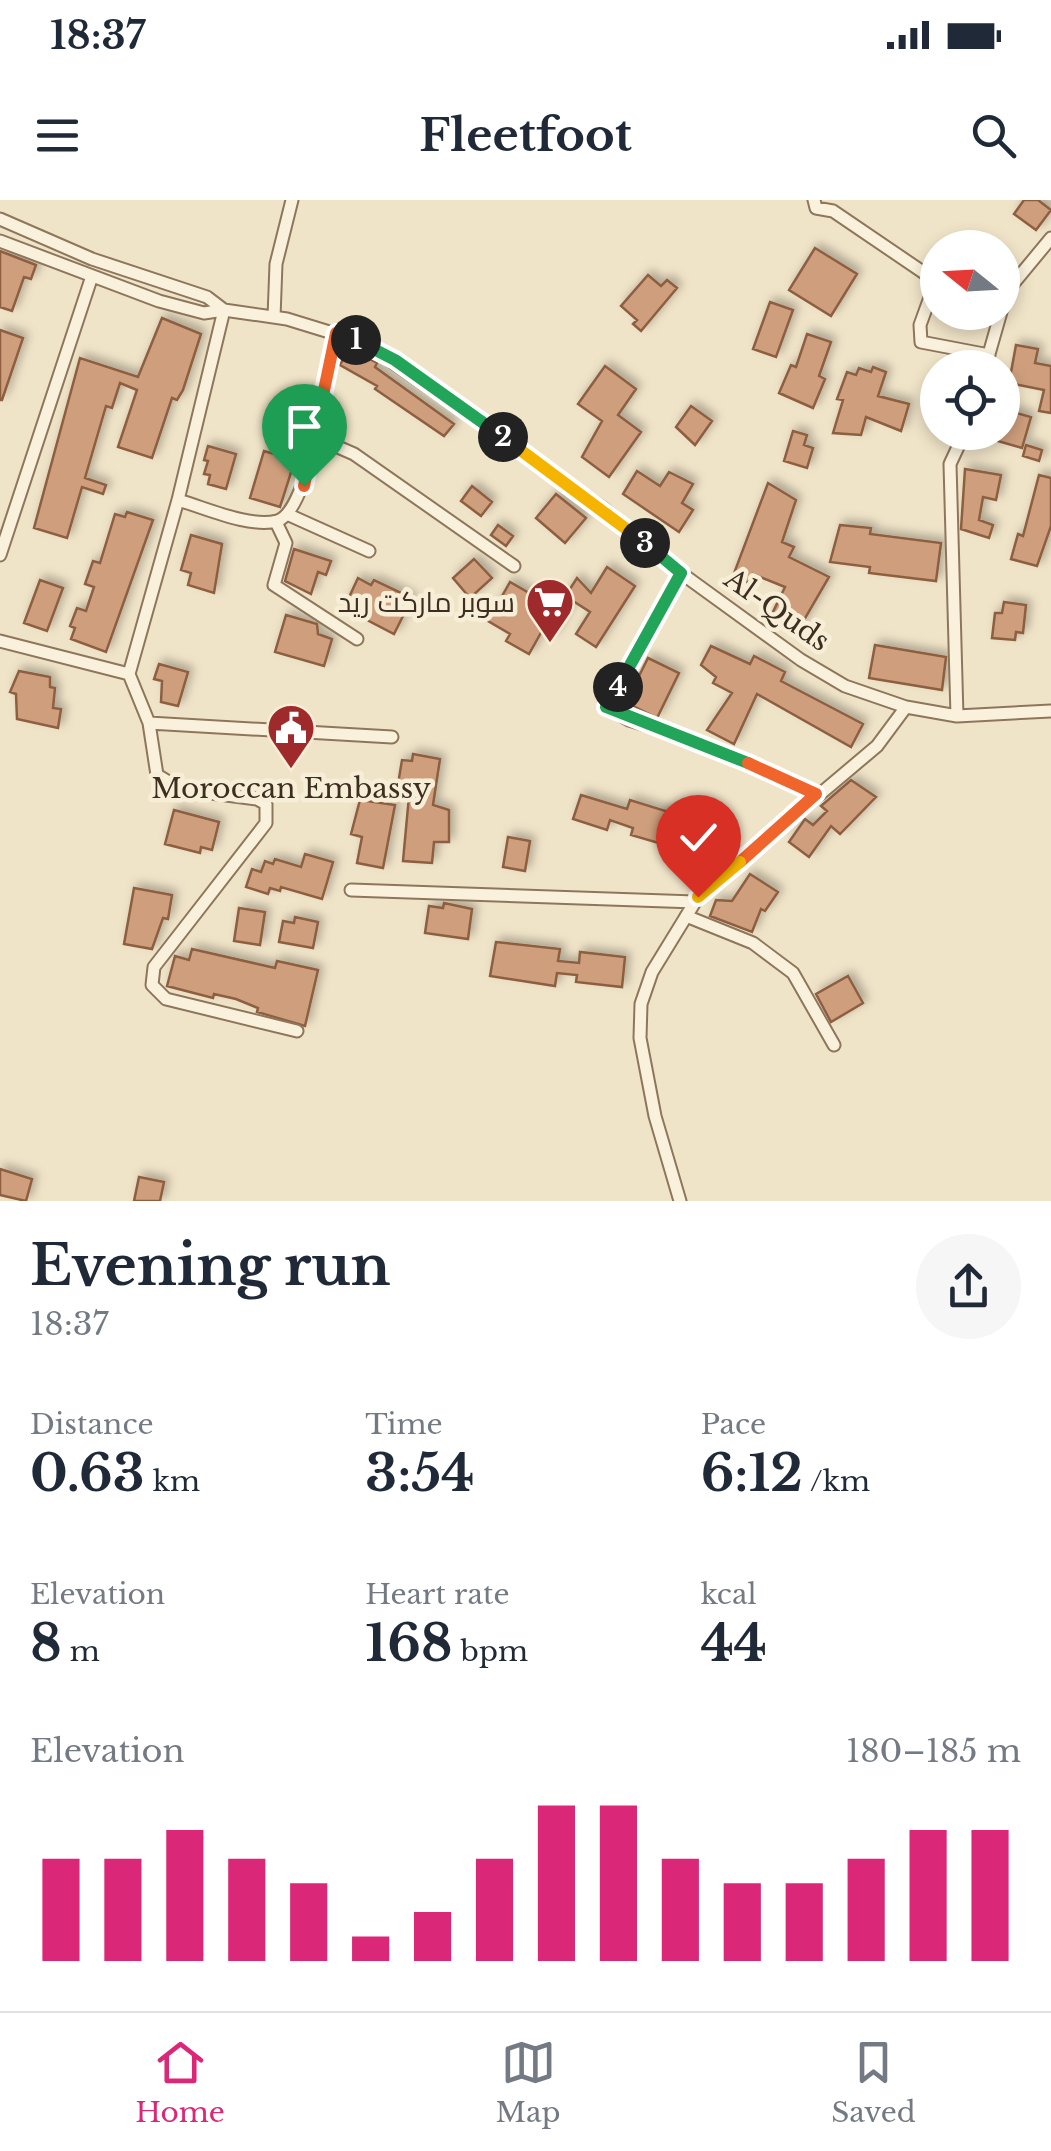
<!DOCTYPE html>
<html lang="en">
<head>
<meta charset="utf-8">
<style>
  body { margin:0; font-family:"Libre Baskerville",Cairo,serif; background:#f6f6f7; color:#1f2937; height:100vh; display:flex; flex-direction:column; font-size:38px; white-space:nowrap }
  * { box-sizing:border-box; margin:0 }
  p { font-size:32px; color:#747a83 }
  .icon { flex:none; width:55px; height:55px; fill:none; stroke:currentColor; stroke-width:2; stroke-linecap:round; stroke-linejoin:round }
  .map { position:relative; height:1001px; overflow:hidden }
  .panel { display:flex; flex-direction:column; background:#fff; flex:1 }
  .panel>* { flex:none }
  .needle { width:65px; rotate:288deg }
  .controls { position:absolute; left:920px; top:30px; display:grid; gap:20px }
  .controls a { display:grid; place-items:center; width:100px; height:100px; border-radius:50%; background:#fff; box-shadow:0 5px 15px #0003; font-size:50px }
  .pin { position:absolute; display:grid; place-items:center; width:85px; height:85px; color:#fff; margin:-102px -42px; border-radius:50% 50% 50% 0; rotate:-45deg; box-shadow:0 0 10px #0007 }
  .pin .icon { rotate:45deg }
  .km { position:absolute; width:50px; height:50px; margin:-25px; border-radius:50%; background:#222; color:#fff; font-size:28px; line-height:50px; text-align:center }
  .round { display:grid; place-items:center; flex:none; width:105px; height:105px; border-radius:52px; background:#f6f6f7 }
  .headline { display:flex; align-items:center; justify-content:space-between; height:170px; padding:0 30px }
  h1 { font-size:55px; font-weight:700; line-height:75px }
  .stats { display:grid; grid-template-columns:repeat(3,1fr); gap:15px; height:170px; padding:10px 30px }
  .stats div { display:grid; align-content:center }
  .stats b { font-size:50px; font-weight:700 }
  .stats small { font-size:28px; font-weight:400 }
  .stats p { font-size:28px }
  .chart { height:280px; padding:20px 30px }
  .chart p { display:flex; justify-content:space-between }
  .chart svg { width:100%; height:180px; margin-top:10px; stroke:#db2777; stroke-width:6 }
  .status { display:flex; justify-content:space-between; align-items:center; height:70px; padding:0 50px; background:#fff; direction:ltr }
  .status svg { height:28px; fill:currentColor }
  header { display:flex; justify-content:space-between; align-items:center; height:130px; padding:0 30px; background:#fff; font-size:45px; font-weight:700 }
  .tabs { display:flex; justify-content:space-around; align-items:center; height:140px; border-top:2px solid #e0e1e3; background:#fff; font-size:28px; color:#747a83 }
  .tabs a { display:grid; justify-items:center; gap:5px }
  .tabs .current { color:#db2777 }
  .map>svg:first-child { display:block }
</style>
</head>
<body>
<div class="status"><b>18:37</b><svg viewBox="0 0 49 12"><path d="M0 12V9h3v3zM5 12V6h3v6zM10 12V3h3v9zM15 12V0h3v12zM26 1h20v11H26zM47 4h2v5h-2z"/></svg></div>
<header><svg class="icon" aria-label="menu" viewBox="0 0 24 24"><path d="M4 6h16M4 12h16M4 18h16"/></svg>Fleetfoot<svg class="icon" aria-label="search" viewBox="0 0 24 24"><circle cx="10" cy="10" r="6"/><path d="M15 15l6 6"/></svg></header>
<div class="map">
<svg width="1051" height="1001" viewBox="0 0 1051 1001">
  <defs>
    <filter id="shadow"><feDropShadow dx="4.5" dy="-4.5" stdDeviation="5" flood-color="#0004"/></filter>
  </defs>
  <rect width="100%" height="100%" fill="#f0e4c8"/>
  <!-- building -->
  <path fill="#cf9f7d" stroke="#8d5f41" stroke-width="2.5" filter="url(#shadow)" d="M1024,0H1038L1051,10L1036,30L1014,14Z
    M815,48L857,74L831,116L789,90Z
    M0,51L36,65L31,79L24,77L12,111L0,107Z
    M648,75L661,86L667,80L677,88L641,131L633,124L637,120L621,106Z
    M770,102L793,110L776,157L753,149Z
    M162,118L201,134L183,190L177,200L172,198L152,258L118,247L137,190L120,183L112,208L106,206L85,278L106,285L103,294L82,287L67,338L34,328L80,158L138,177Z
    M0,130L23,138L2,200H0Z
    M807,134L831,142L819,176L825,179L813,208L779,193L791,165L796,167Z
    M1016,145L1038,149L1035,163L1051,166V213L1039,211L1044,190L1009,183Z
    M349,148L377,163L375,167L454,224L444,236L375,189L377,186L340,165Z
    M605,166L636,189L618,215L641,232L609,277L582,257L602,221L578,204Z
    M873,167L886,172L878,196L909,204L901,231L866,217L861,235L833,233L843,200L837,199L847,172L856,175L859,168L871,172Z
    M691,206L712,221L695,245L676,227Z
    M1002,209L1031,217L1022,248L977,235L1002,232Z
    M793,231L807,235L804,245L813,248L807,268L784,261Z
    M1026,245L1042,250L1039,261L1023,256Z
    M208,246L236,254L226,289L208,284L210,275L204,274L208,261L204,260Z
    M264,251L295,260L280,307L250,298Z
    M965,269L1001,275L996,300L983,297L979,320L993,325L989,338L961,329Z
    M637,271L660,286L669,272L693,284L682,303L693,310L679,332L623,294Z
    M1039,275L1051,278V326L1037,366L1011,359L1018,334L1023,336Z
    M768,283L796,300L782,342L794,347L789,357L829,377L800,427L772,414L785,387L753,374L749,383L733,376Z
    M472,286L492,302L481,316L461,301Z
    M556,294L586,318L565,343L536,318Z
    M127,312L153,320L106,452L71,439L75,428L70,426L77,408L86,411L94,387L85,384L93,361L100,363L115,314L125,317Z
    M498,325L513,336L506,346L491,335Z
    M840,325L871,328L870,334L941,343L936,381L869,373L870,367L830,362Z
    M191,335L222,344L214,393L188,385L191,373L181,370Z
    M294,349L331,361L326,375L318,372L311,394L285,381Z
    M474,359L492,378L470,398L453,378Z
    M607,367L635,386L596,447L576,434L590,412L573,401L552,437L542,431L529,454L506,441L510,434L488,421L510,382L557,409L577,378L591,393Z
    M358,378L371,385L374,380L412,398L394,434L344,408Z
    M40,380L63,388L47,431L24,423Z
    M1004,402L1026,405L1023,433L1016,432L1015,440L992,438L995,413H1002Z
    M286,415L317,424L318,434L332,439L324,466L275,452Z
    M875,445L946,457L942,490L869,478Z
    M711,446L750,464L754,456L785,472L781,481L863,524L851,547L757,494L734,544L707,530L732,493L713,483L716,477L701,465Z
    M648,458L679,473L657,518L629,504L628,498Z
    M159,464L188,472L178,506L161,502L162,481L154,479Z
    M19,471L50,477V487L55,488L53,508L61,509L58,528L17,519L16,494L10,492Z
    M413,554L440,559L433,605L449,610V642H434L432,663L403,661L410,585L398,584L402,560L412,561Z
    M851,580L876,597L840,634L831,626L809,657L789,642L805,619L813,625L827,611L821,606Z
    M581,595L627,609L630,600L672,613L662,644L631,635L633,628L610,620L607,630L573,619Z
    M360,600L395,605L383,668L357,663L362,637L351,634Z
    M174,610L219,622L212,650L201,647L200,653L165,644Z
    M691,617L718,625L715,638L704,635L699,655L682,651Z
    M508,637L530,641L525,671L503,667Z
    M305,654L333,662L322,699L281,687L280,691L270,688L268,694L246,687L252,669L261,672L265,661L273,664L275,659L301,667Z
    M750,674L778,692L765,711L761,709L752,732L710,716L716,700L732,701Z
    M134,688L172,695L168,719L163,718L152,749L124,744Z
    M444,703L472,709L468,739L425,733L429,706L443,708Z
    M239,708L265,712L260,745L234,741Z
    M295,717L318,722L313,748L279,742L283,721L294,723Z
    M496,742L560,749L558,761L579,763L580,752L625,757L622,787L576,782L577,775L557,773L555,786L490,776Z
    M192,749L275,768L277,761L318,770L305,826L257,812L258,808L236,799L214,794L213,798L167,786L175,756L189,760Z
    M848,776L863,803L831,822L816,794Z
    M0,969L32,979L26,1001L0,995Z
    M139,977L164,982L160,1001H134Z"/>
  <g fill="none" stroke-linecap="round" stroke-linejoin="round">
    <!-- minor casing -->
    <g stroke="#8d765c" stroke-width="15">
      <path id="minor" d="M814,0L816,8L833,11L936,81L920,125L921,142L989,155
        M0,19L92,59L207,97L224,110
        M0,41L159,101L204,113L224,110L287,119L365,143L604,309L681,373L801,460L845,486L906,507L957,516L1051,511
        M1002,109L1013,84L1051,38
        M274,117L276,64L292,0
        M985,168L1001,112
        M315,237L354,254L514,366
        M178,300C206,308 249,328 277,321C310,312 329,168 336,133
        M289,315L369,351
        M276,322L286,343L274,385L357,439
        M0,355L91,79
        M681,373L606,507L629,520L687,537L816,594
        M0,441L129,474L149,523L157,575L180,589L257,599L266,604V623L154,767L152,785L166,799L297,831
        M129,474L178,300L224,110
        M957,516L950,264L965,232
        M149,523L392,537
        M351,690L695,702
        M686,716L753,743L793,773L834,845
        M680,1001L655,916L640,838L641,804L652,772L698,697L877,546L906,507"/>
    </g>
    <!-- minor -->
    <use href="#minor" stroke="#faf1dc" stroke-width="11"/>
  </g>
  <g fill="none" stroke-linecap="round" stroke-linejoin="round">
    <!-- split-1 casing -->
    <g stroke="#fff" stroke-width="20">
      <path id="split-1" d="M304,286L336,133L356,140"/>
    </g>
    <!-- split-2 casing -->
    <g stroke="#fff" stroke-width="20">
      <path id="split-2" d="M356,140L395,160L503,237"/>
    </g>
    <!-- split-3 casing -->
    <g stroke="#fff" stroke-width="20">
      <path id="split-3" d="M503,237L645,343"/>
    </g>
    <!-- split-4 casing -->
    <g stroke="#fff" stroke-width="20">
      <path id="split-4" d="M618,487L681,373L645,343"/>
    </g>
    <!-- split-5 casing -->
    <g stroke="#fff" stroke-width="20">
      <path id="split-5" d="M618,487L606,507L748,563"/>
    </g>
    <!-- split-6 casing -->
    <g stroke="#fff" stroke-width="20">
      <path id="split-6" d="M740,662L816,594L748,563"/>
    </g>
    <!-- split-7 casing -->
    <g stroke="#fff" stroke-width="20">
      <path id="split-7" d="M698,697L740,662"/>
    </g>
    <!-- split-1 -->
    <use href="#split-1" stroke="#f0652b" stroke-width="12"/>
    <!-- split-2 -->
    <use href="#split-2" stroke="#22a559" stroke-width="12"/>
    <!-- split-3 -->
    <use href="#split-3" stroke="#f5b400" stroke-width="12"/>
    <!-- split-4 -->
    <use href="#split-4" stroke="#22a559" stroke-width="12"/>
    <!-- split-5 -->
    <use href="#split-5" stroke="#22a559" stroke-width="12"/>
    <!-- split-6 -->
    <use href="#split-6" stroke="#f0652b" stroke-width="12"/>
    <!-- split-7 -->
    <use href="#split-7" stroke="#f5b400" stroke-width="12"/>
  </g>
  <!-- icons -->
  <defs>
    <g id="supermarket-pin" transform="scale(2.5)"><path d="M0 17L-7.5 6A9.5 9.5 0 1 1 7.5 6Z" fill="#9e2a2b" stroke="#f7eed8"/><path d="M-6-5.5h2.5l.6 2H6L4.5 2H-2.5L-4.4-4H-6ZM-1.5 3.2a1.3 1.3 0 1 0 .1 0ZM3 3.2a1.3 1.3 0 1 0 .1 0Z" fill="#fff"/></g>
    <g id="civic-pin" transform="scale(2.5)"><path d="M0 17L-7.5 6A9.5 9.5 0 1 1 7.5 6Z" fill="#9e2a2b" stroke="#f7eed8"/><path d="M-.6-6.5H3V-4.5H.6V-3L4-1V1h2V6H-6V1h2V-1L-.6-3ZM-1.2 2.5V6h2.4V2.5Z" fill="#fff"/></g>
  </defs>
  <g fill-rule="evenodd">
    <use href="#supermarket-pin" x="550" y="402"/>
    <use href="#civic-pin" x="291" y="528"/>
  </g>
  <g text-anchor="middle" dominant-baseline="central" stroke-width="9" stroke-linejoin="round" paint-order="stroke">
    <!-- poi labels -->
    <g font-size="28" fill="#3d2e20" stroke="#f7eed8" text-anchor="end">
      <text x="515" y="402">سوبر ماركت ريد</text>
      <text x="291" y="588" text-anchor="middle">Moroccan Embassy</text>
    </g>
    <!-- street labels -->
    <g font-size="28" fill="#3d2e20" stroke="#f7eed8">
      <text transform="translate(777 410) rotate(35)">Al-Quds</text>
    </g>
  </g>
</svg>
<div class="controls">
<a><svg class="needle" viewBox="-14 -14 28 28"><path d="M0-13l5 13h-10z" fill="#e53935"/><path d="M0 13l5-13h-10z" fill="#747a83"/></svg></a>
<a><svg class="icon" aria-label="locate" viewBox="0 0 24 24"><circle cx="12" cy="12" r="6"/><path d="M12 2v4M12 18v4M2 12h4M18 12h4"/></svg></a>
</div>
<div class="pin" style="left:304px;top:286px;background:#1e9e55"><svg class="icon" aria-label="arrive" viewBox="0 0 24 24"><path d="M6 21V4h12l-3 4 3 4H6"/></svg></div>
<div class="pin" style="left:698px;top:697px;background:#d93025"><svg class="icon" aria-label="check" viewBox="0 0 24 24"><path d="M5 12l5 5 9-10"/></svg></div>
<b class="km" style="left:356px;top:140px">1</b>
<b class="km" style="left:503px;top:237px">2</b>
<b class="km" style="left:645px;top:343px">3</b>
<b class="km" style="left:618px;top:487px">4</b>
</div>
<section class="panel">
<div class="headline"><div><h1>Evening run</h1><p>18:37</p></div><a class="round"><svg class="icon" aria-label="share" viewBox="0 0 24 24"><path d="M12 15V3M7 8l5-5 5 5M5 13v7h14v-7"/></svg></a></div>
<div class="stats">
<div><p>Distance</p><b>0.63<small> km</small></b></div>
<div><p>Time</p><b>3:54</b></div>
<div><p>Pace</p><b>6:12<small> /km</small></b></div>
</div>
<div class="stats">
<div><p>Elevation</p><b>8<small> m</small></b></div>
<div><p>Heart rate</p><b>168<small> bpm</small></b></div>
<div><p>kcal</p><b>44</b></div>
</div>
<div class="chart"><p><span>Elevation</span>180–185 m</p>
<svg viewBox="0 0 160 44" preserveAspectRatio="none"><path d="M5 44V19M15 44V19M25 44V12M35 44V19M45 44V25M55 44V38M65 44V32M75 44V19M85 44V6M95 44V6M105 44V19M115 44V25M125 44V25M135 44V19M145 44V12M155 44V12"/></svg>
</div>
</section>
<nav class="tabs">
<a class="current"><svg class="icon" aria-label="home" viewBox="0 0 24 24"><path d="M3 11l9-7 9 7M6 9v11h12V9"/></svg>Home</a>
<a><svg class="icon" aria-label="map" viewBox="0 0 24 24"><path d="M3 6l6-2 6 2 6-2v14l-6 2-6-2-6 2zM9 4v14M15 6v14"/></svg>Map</a>
<a><svg class="icon" aria-label="saved" viewBox="0 0 24 24"><path d="M7 4h10v16l-5-4-5 4z"/></svg>Saved</a>
</nav>
</body>
</html>
